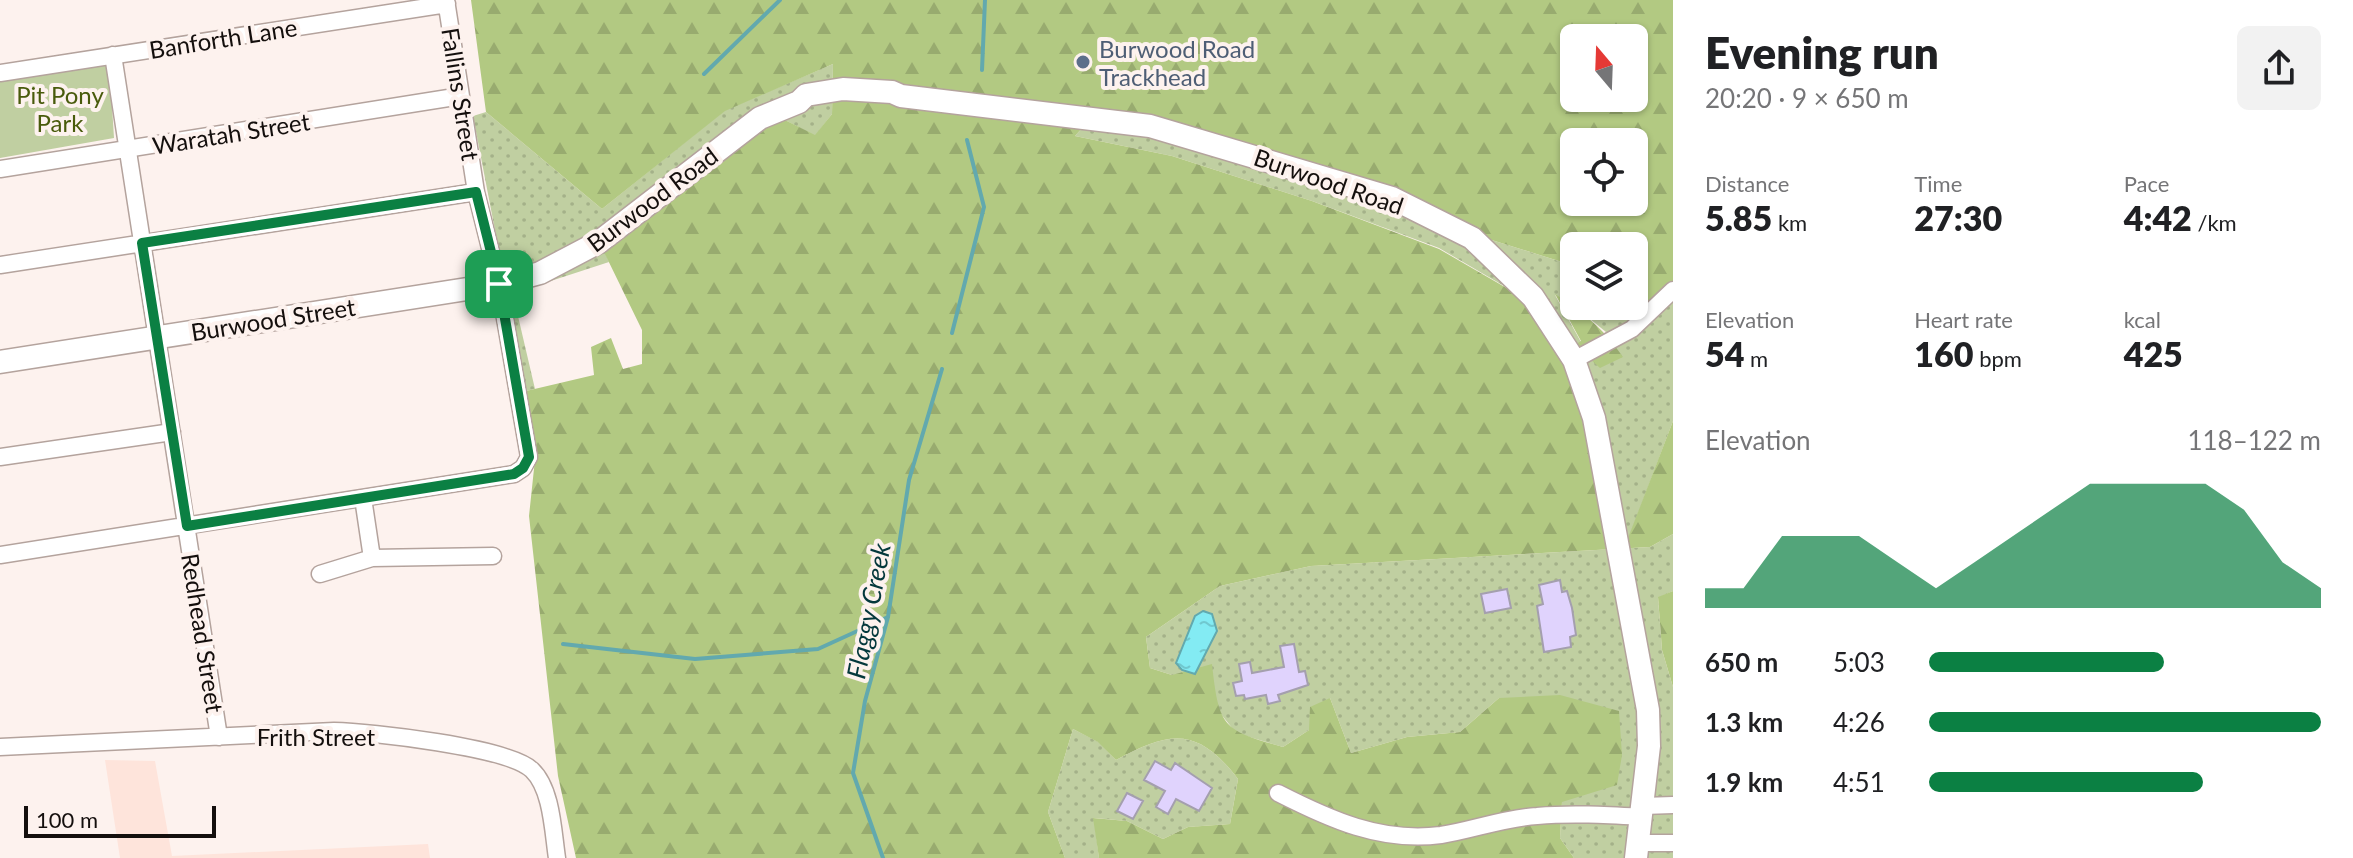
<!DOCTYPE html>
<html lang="en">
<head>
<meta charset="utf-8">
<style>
  body { margin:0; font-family:Lato,sans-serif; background:#f2f2f2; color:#202124; height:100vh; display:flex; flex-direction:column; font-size:30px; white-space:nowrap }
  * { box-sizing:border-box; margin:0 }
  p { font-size:26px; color:#757577 }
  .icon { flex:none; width:44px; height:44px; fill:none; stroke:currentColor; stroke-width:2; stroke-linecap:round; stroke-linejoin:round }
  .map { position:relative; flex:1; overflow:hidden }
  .drawer { display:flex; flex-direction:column; background:#fff; width:680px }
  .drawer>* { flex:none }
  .needle { width:52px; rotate:341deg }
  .fabs { position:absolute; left:1560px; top:24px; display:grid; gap:16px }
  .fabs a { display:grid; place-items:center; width:88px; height:88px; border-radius:12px; background:#fff; box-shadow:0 2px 6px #0004; font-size:40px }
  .scale { position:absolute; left:24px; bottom:20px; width:192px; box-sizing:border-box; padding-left:8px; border:4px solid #140f0d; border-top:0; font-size:22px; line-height:28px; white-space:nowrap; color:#140f0d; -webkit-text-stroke:6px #fdf2ee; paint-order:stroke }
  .pin { position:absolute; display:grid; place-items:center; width:68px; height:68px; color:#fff; margin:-34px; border-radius:16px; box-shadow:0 4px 12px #0006 }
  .round { display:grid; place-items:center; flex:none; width:84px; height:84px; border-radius:12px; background:#f2f2f2 }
  .headline { display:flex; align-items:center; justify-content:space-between; height:136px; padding:0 32px }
  h1 { font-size:44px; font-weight:800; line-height:60px }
  .figures { display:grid; grid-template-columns:repeat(3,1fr); gap:12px; height:136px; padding:8px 32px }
  .figures div { display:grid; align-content:center }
  .figures b { font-size:34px; font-weight:800 }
  .figures small { font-size:22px; font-weight:400 }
  .figures p { font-size:22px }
  .chart { height:224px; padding:16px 32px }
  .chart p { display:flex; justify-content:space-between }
  .chart svg { width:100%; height:144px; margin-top:8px; fill:#0b8043; opacity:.7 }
  ul { padding:0 32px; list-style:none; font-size:26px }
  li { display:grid; grid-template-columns:128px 96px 1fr; align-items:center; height:60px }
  li i { height:20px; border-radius:10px; background:#0b8043 }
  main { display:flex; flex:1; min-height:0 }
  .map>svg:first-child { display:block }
</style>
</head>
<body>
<main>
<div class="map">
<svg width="1673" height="858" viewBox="0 0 1673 858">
  <defs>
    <pattern id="grass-dots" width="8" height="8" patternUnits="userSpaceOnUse" patternTransform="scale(2)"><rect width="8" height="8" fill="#c0cfa1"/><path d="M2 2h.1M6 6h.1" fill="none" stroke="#a4b189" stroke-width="1.8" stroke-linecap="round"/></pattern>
    <pattern id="forest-firs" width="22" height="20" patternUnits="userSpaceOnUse" patternTransform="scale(2)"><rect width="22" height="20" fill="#b2c982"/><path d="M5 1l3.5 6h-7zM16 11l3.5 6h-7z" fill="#98ab6f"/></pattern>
    <pattern id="water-ripples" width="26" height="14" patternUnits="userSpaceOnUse" patternTransform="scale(2)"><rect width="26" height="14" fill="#83ebf3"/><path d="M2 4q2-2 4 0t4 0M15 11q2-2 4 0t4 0" fill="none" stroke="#70c8cf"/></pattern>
  </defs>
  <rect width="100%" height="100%" fill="#fdf2ee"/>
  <!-- built -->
  <path fill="#fee4db" d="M105,760L155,761L172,856L428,844L430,858H120Z"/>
  <!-- grass -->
  <path fill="url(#grass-dots)" d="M833,64L832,114L815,136L785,120L604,250L609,262L517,292L514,299L535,389L526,391L473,116L486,112L602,209L725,110Z
    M1083,127L1175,141L1562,262L1574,271V306L1555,295L1581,342L1576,344L1557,317L1439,248L1312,201L1172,156L1075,136Z
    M1673,295V421L1628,540L1584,362L1606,332L1574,306H1620L1635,317Z
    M1673,534V591L1658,598L1662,650L1673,687V858H1574L1560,838L1562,801L1499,698L1460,732L1407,737L1351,753L1330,698L1309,730L1283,747L1236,733L1217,709L1172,675L1150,668L1146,637L1220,586L1311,566L1650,547Z
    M1073,729L1099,742L1116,760C1171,730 1198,727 1238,779L1230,824L1188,827L1163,839L1127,821L1094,818L1099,858H1065L1048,812Z"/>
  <!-- forest -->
  <path fill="url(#forest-firs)" fill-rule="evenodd" d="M471,0H1673V295L1635,317L1620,306H1634V246H1574V271L1562,262L1175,141L1083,127L1075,136L1172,156L1312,201L1439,249L1557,317L1576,344L1581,341L1555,294C1583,312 1604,329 1623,357L1600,368L1590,359L1584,363L1610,447L1628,538L1673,421V534L1650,547L1311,566L1220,586L1146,637L1150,668L1172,675L1212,664C1219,728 1223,730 1283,747L1309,730L1310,707L1330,698L1351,753L1407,737L1460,732L1499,698L1560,695L1619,711L1622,755L1617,785L1562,802L1560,838L1574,858H1099L1093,818L1127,821L1163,839L1188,827L1230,824L1238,779C1198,727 1171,730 1116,760L1098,742L1073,729L1048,812L1065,858H576L558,776L529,516L536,450L526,391L594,375L591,347L611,338L623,369L642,364V330L603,250L759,126L785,120L815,135L832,114L833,64L725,111L602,209L486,112ZM1574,38H1634V98H1574ZM1574,142H1634V202H1574Z
    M1673,591V687L1662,650L1658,597Z"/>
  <!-- park -->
  <path fill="#c0cfa1" d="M106,64L110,73L114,138L0,158V77Z"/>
  <!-- water -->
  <path fill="url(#water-ripples)" stroke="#62a9ae" stroke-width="2" d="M1203,611L1212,614L1217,631L1195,674L1182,670L1176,663L1195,616Z"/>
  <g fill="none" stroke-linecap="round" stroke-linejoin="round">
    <!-- stream -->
    <path stroke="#62a9ae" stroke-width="4" d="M982,70L985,0
      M704,74L780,0
      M952,333L984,207L967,140
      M563,644L695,659L818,649L888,617
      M883,858L853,773L865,701L888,617L909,480L942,369"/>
  </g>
  <!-- building -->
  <path fill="#e0d3fd" stroke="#a49fae" stroke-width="2" d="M1560,580L1562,592L1567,591L1572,608L1576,635L1570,637L1571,647L1544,652L1537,606L1543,604L1539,585Z
    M1507,589L1511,608L1485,613L1481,594Z
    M1294,644L1299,672L1305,671L1308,685L1278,695L1280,701L1268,704L1266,695L1245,699L1244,695L1236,696L1233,683L1242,681L1239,664L1250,662L1252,673L1284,667L1280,646Z
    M1155,761L1171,770L1175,763L1212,788L1199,811L1176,799L1168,814L1156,807L1165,791L1144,780Z
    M1127,793L1143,801L1133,819L1117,811Z"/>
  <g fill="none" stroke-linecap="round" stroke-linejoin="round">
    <!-- minor casing -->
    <g stroke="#b4a39d" stroke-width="19">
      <path id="minor" d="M113,55L219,737
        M0,73L447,4
        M0,169L461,96
        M0,265L476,192
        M1574,360L1632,329L1673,290
        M0,457L172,432
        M363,498L372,558L493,556
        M0,555L514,474L523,468L529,457L499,284L476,192L446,0
        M320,574L372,558
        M0,747L334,731C370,732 508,747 532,770C552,789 553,832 557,858
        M1278,793C1329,819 1381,843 1441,835C1473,830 1504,818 1537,816C1572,813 1606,815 1641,817
        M1643,806L1673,805
        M1638,843H1673"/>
    </g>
    <!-- major casing -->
    <g stroke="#b4a39d" stroke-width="25">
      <path id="major" d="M0,362L499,284L540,273L599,242L760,118L799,102L806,95L843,89L892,92L901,96L1150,126L1392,198L1472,238L1533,297L1574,360L1594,418L1648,710L1649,746L1636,858"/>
    </g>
    <!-- minor -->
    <use href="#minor" stroke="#fff" stroke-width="16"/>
    <!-- major -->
    <use href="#major" stroke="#fff" stroke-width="22"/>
  </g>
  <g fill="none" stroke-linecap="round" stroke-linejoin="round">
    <!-- route casing -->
    <g stroke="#fff" stroke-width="16">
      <path id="route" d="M476,192L499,284L529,457L523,468L514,474L187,526L142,243Z"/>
    </g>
    <!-- route -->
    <use href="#route" stroke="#0b8043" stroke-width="10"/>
  </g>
  <!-- markers -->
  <circle fill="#5c6f8a" stroke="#fdf2ee" stroke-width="3" cx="1083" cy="62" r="8"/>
  <g text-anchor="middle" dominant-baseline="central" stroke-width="8" stroke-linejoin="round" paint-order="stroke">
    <!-- street labels -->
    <g font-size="24" fill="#140f0d" stroke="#fdf2ee">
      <text transform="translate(223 38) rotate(-9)">Banforth Lane</text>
      <text transform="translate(461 94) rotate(81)">Fallins Street</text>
      <text transform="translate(231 133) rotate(-9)">Waratah Street</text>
      <text transform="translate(1329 181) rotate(19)">Burwood Road</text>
      <text transform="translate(652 199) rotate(-37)">Burwood Road</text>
      <text transform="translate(273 319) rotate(-9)">Burwood Street</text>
      <text transform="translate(203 633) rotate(81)">Redhead Street</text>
      <text x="316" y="736">Frith Street</text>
    </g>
    <!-- service labels -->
    <g font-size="24" fill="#4e5e75" stroke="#fdf2ee" text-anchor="start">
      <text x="1099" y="48">Burwood Road<tspan x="1099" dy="28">Trackhead</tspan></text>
    </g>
    <!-- park labels -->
    <g font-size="24" fill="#495b0c" stroke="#fdf2ee">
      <text x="60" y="94">Pit Pony<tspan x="60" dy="28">Park</tspan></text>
    </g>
    <!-- water labels -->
    <g font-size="26" font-style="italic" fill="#04383c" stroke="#fdf2ee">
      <text transform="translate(868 611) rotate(-79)">Flaggy Creek</text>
    </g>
  </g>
</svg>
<div class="fabs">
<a><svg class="needle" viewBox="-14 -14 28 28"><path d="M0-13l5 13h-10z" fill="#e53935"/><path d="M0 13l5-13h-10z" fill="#757577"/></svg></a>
<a><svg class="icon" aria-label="locate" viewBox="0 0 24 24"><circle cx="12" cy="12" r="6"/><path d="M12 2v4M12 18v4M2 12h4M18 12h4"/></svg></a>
<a><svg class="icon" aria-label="layers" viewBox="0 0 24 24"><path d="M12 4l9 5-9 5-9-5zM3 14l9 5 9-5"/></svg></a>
</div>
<div class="scale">100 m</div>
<div class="pin" style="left:499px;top:284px;background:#1e9e55"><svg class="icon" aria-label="arrive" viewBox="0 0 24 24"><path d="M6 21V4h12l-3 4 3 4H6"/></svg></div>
</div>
<section class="drawer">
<div class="headline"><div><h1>Evening run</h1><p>20:20 · 9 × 650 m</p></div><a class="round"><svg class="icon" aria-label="share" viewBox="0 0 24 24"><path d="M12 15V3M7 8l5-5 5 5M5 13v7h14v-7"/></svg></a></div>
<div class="figures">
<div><p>Distance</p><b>5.85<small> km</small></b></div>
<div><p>Time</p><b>27:30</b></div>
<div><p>Pace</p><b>4:42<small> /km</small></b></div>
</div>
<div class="figures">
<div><p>Elevation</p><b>54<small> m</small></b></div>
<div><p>Heart rate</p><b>160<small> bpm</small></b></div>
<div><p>kcal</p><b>425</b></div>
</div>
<div class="chart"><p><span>Elevation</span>118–122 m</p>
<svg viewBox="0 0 160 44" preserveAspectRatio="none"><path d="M0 44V38L10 38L20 22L30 22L40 22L50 30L60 38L70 30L80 22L90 14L100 6L110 6L120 6L130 6L140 14L150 30L160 38V44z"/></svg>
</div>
<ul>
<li><b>650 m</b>5:03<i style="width:60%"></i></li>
<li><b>1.3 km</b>4:26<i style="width:100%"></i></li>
<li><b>1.9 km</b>4:51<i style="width:70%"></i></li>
</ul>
</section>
</main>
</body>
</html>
